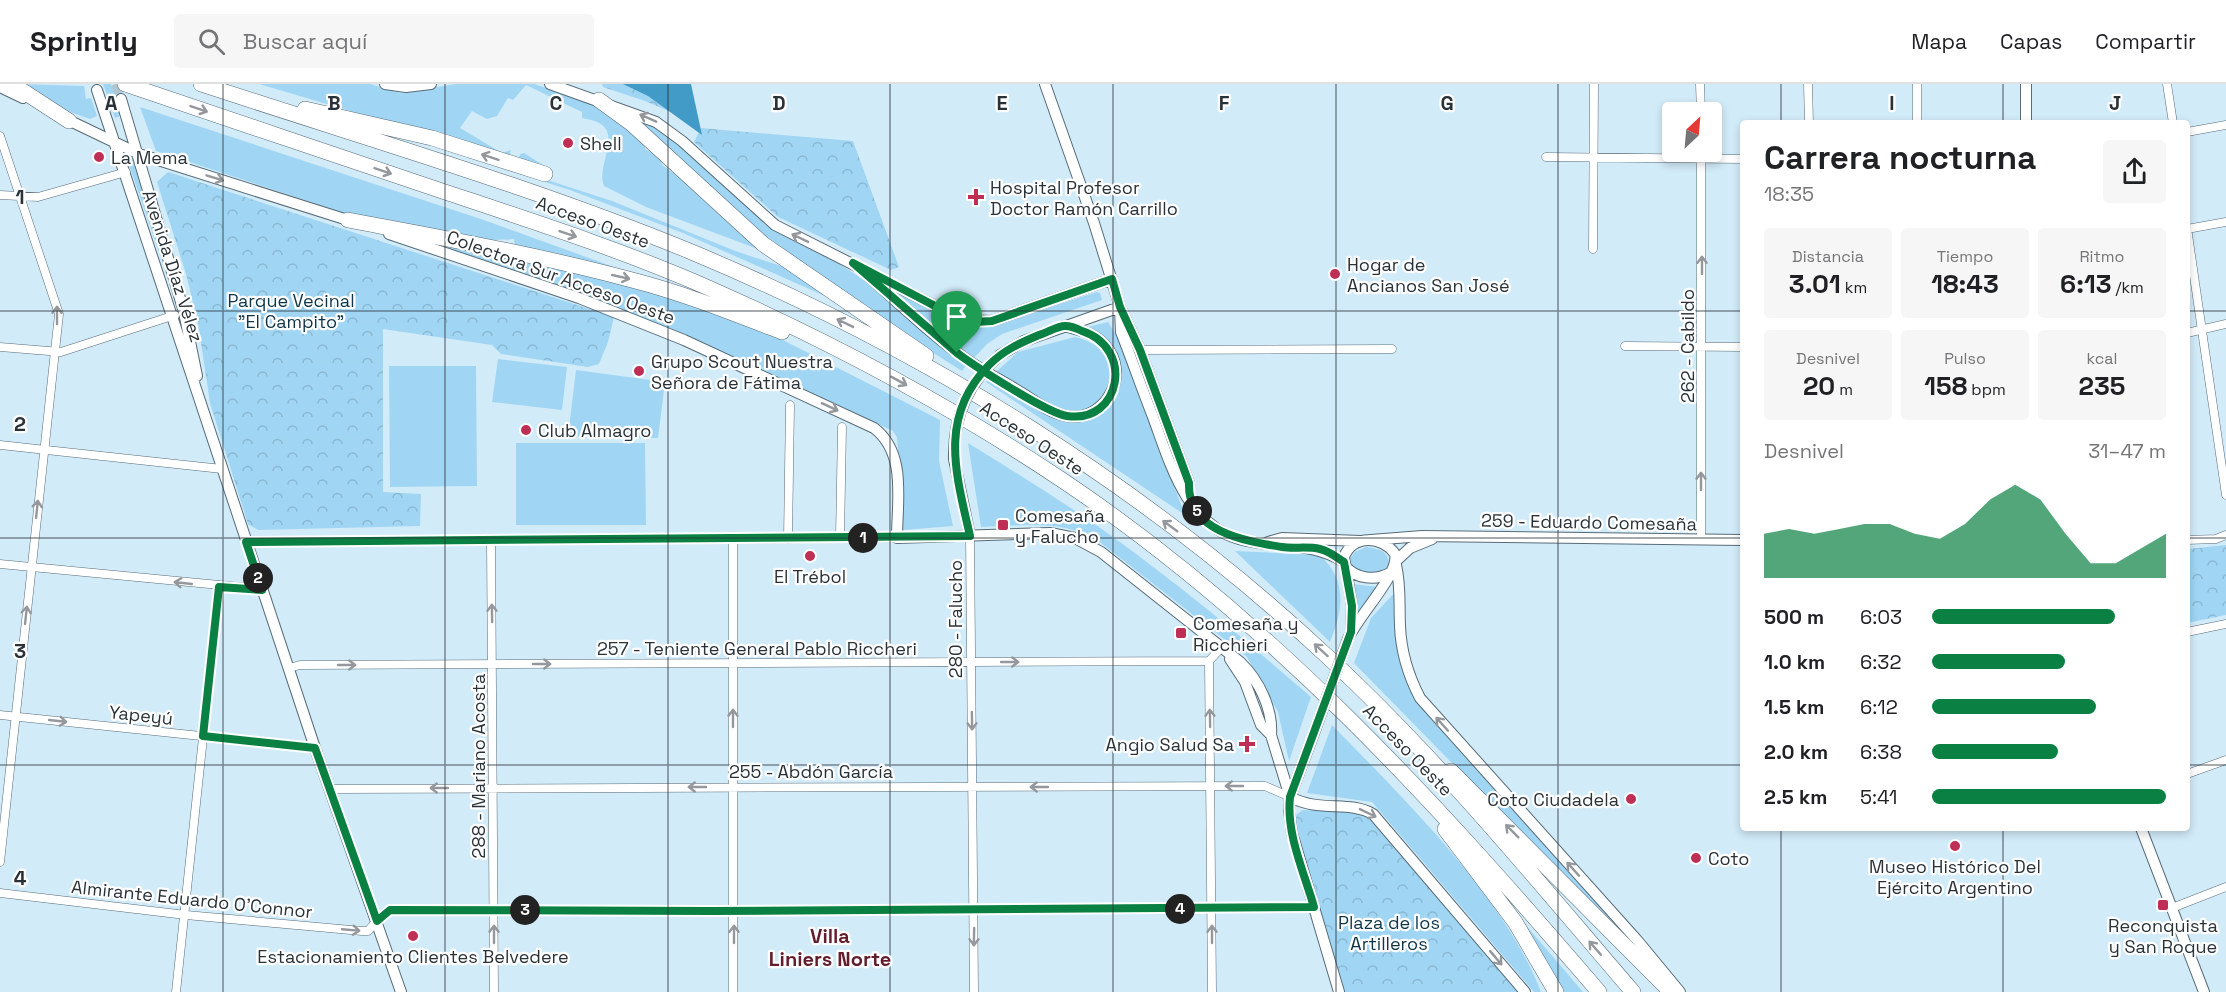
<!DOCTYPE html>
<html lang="es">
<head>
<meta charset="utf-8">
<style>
  body { margin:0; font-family:"Space Grotesk",sans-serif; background:#f6f6f6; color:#202124; height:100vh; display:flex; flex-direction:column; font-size:22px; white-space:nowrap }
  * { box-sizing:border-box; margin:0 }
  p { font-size:20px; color:#757577 }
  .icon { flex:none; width:33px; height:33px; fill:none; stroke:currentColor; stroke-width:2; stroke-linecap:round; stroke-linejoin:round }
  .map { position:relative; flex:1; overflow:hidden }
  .drawer { position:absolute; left:1740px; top:36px; width:450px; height:711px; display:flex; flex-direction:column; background:#fff; border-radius:6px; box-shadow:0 3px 9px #0003 }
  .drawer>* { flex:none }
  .needle { width:39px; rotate:26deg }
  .tools { position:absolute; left:1662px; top:18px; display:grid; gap:12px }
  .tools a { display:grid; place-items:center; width:60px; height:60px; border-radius:6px; background:#fff; box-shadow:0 3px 9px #0003; font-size:30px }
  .pin { position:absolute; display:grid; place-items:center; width:51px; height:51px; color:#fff; margin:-62px -26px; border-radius:50% 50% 50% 0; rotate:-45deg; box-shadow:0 0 6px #0007 }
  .pin .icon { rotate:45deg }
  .km { position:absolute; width:30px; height:30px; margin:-15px; border-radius:50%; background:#222; color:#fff; font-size:16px; line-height:30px; text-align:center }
  .round { display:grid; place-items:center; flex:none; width:63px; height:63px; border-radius:6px; background:#f6f6f6 }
  .overview { display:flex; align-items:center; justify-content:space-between; height:102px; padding:0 24px }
  h1 { font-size:33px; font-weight:600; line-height:45px }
  .metrics { display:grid; grid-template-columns:repeat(3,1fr); gap:9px; height:102px; padding:6px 24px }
  .metrics div { display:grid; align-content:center; border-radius:6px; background:#f6f6f6; text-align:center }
  .metrics b { font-size:26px; font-weight:600 }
  .metrics small { font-size:16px; font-weight:400 }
  .metrics p { font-size:16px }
  .chart { height:168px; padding:12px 24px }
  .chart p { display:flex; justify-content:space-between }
  .chart svg { width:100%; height:108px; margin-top:6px; fill:#0b8043; opacity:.7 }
  ul { padding:0 24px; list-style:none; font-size:20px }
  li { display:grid; grid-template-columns:96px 72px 1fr; align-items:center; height:45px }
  li i { height:15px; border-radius:8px; background:#0b8043 }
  header { display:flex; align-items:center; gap:36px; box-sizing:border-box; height:84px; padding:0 30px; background:#fff; border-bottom:2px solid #e0e0e0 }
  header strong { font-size:28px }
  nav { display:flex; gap:33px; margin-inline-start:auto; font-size:21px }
  .search { width:420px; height:54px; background:#f6f6f6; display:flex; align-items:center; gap:15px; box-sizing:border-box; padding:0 21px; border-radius:6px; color:#757577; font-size:22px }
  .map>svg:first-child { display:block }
</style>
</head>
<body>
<header>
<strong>Sprintly</strong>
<div class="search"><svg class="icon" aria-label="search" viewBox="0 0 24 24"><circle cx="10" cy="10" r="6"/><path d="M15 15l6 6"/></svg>Buscar aquí</div>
<nav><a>Mapa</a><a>Capas</a><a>Compartir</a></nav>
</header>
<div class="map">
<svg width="2226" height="908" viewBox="0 0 2226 908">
  <defs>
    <pattern id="park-crowns" width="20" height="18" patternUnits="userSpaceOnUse" patternTransform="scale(1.5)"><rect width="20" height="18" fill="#a0d6f4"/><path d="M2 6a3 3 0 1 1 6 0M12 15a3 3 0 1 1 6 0" fill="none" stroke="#8ab8d2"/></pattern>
  </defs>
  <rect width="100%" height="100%" fill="#d2ebf9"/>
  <!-- grass -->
  <path fill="#a0d6f4" d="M17,0L84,2L86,15L91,14L97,32L90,35L56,23Z
    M103,0H111L121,29L120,32L115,34Z
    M259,0H370L400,9L456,0H534L593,19L645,57V65L664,76L661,80L683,96L763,167L646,123L604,102C595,80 627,45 591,36C588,35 585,35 582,34V28L526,1L513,16L508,14L497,32L487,35L472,27L460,44L502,69L511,66L509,72L519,76L520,70L524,69L551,86Z
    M140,23L481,135L661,200L515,163L514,155L491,156L490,161L350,131L156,67Z
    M630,32L662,46L764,139L821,168L867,198L967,280L962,287L868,228L764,157Z
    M420,58L495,79L612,117L738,168L784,183L845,221L683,149L570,106Z
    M131,72L134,74L176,218L127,75Z
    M422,155L606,196L672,214L775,252L940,336L939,377L953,442L903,446L897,353L893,347L674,246Z
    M895,205C925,221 956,245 991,242L1097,208L1100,209L1102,216L1002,250L987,260L973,275L894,207Z
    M1108,238L1118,253L1185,431L986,298L990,293C1006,302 1048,331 1062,335C1106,345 1139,290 1109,256C1103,251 1091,247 1084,244Z
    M1075,253C1137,268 1114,338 1063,327C1043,322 1014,299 996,288L1018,268Z
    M498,275L567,283L562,326L492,318Z
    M389,282H476L477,402L390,403Z
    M576,286L665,298L658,354L568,352Z
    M516,359H645L646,441H516Z
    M968,359C1030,397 1091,435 1148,479C1204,521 1258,567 1311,613L1289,677L1278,628L1247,573L1101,459C1065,434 1023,442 981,443Z
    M1366,463C1384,465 1392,470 1388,488C1374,488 1353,494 1349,476L1355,468Z
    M1235,467L1320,471C1348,498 1343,525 1330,558Z
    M1352,500L1378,503L1355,533Z
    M1397,506L1413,612L1449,655L1632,855L1674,906L1354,579L1371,534Z
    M1332,641C1404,715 1504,812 1541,908H1534L1372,718L1307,709Z
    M1524,839L1583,908H1561Z"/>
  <!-- park -->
  <path fill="url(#park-crowns)" d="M602,0H688L694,38L645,17L603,3Z
    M701,44L853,57L899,183L891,186L778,133L694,58Z
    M168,88L614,233L608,258L599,280L588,283L501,270L492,261L383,245V408L421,410L420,442L258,446L248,440L210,319L198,239L186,190L157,98Z
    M2226,461V531L2187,539V465Z
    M1303,726L1359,728L1367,731L1519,908H1344L1294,738L1297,730Z"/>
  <!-- water -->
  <path fill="#419bc6" d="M623,0H691L702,51L648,12Z"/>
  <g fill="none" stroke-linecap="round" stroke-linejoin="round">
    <!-- secondary-tunnel -->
    <path stroke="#b0c6d2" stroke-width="10" stroke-dasharray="10 5" stroke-linecap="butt" d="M116,0L121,15"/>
    <!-- street casing -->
    <g stroke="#576c78" stroke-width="9">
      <path id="street" d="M1700,0L1701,28
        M1808,0L1809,39
        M1917,0V39
        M2167,0L2173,39
        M2187,48L2226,41
        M0,52L59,230L0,778
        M1701,68V456
        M1546,73L1743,75
        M0,111L38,113L126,88
        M2187,144L2226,411
        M2187,145L2226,138
        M1593,165L1594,0
        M2187,249L2226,240
        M1625,262L1743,263
        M0,263L61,268L175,231
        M1140,266L1392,265
        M0,361L222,385
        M970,452L974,908
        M840,454L842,343
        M733,455V908
        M788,455L790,321
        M491,456L494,908
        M2187,456L2216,455L2226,451
        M246,458L897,454
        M0,480L262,505
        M2187,548L2226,540
        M1209,577L1212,908
        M289,584L300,581L1209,577L1221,564
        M0,631L315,664
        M2187,690L2226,676
        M329,705L1265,702L1290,713
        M0,809L186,831L362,847H368L382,831L390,826L712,827L1314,823
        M2172,824L2226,803
        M176,908L219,503"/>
    </g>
    <!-- secondary casing -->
    <g stroke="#576c78" stroke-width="12">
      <path id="secondary" d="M385,0L406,3L431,0
        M550,0L656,38L682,57L775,141L963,236L992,237L1112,195
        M1045,0L1094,139L1120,223L1140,266L1189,399L1188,414
        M0,3L23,14
        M97,6L315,664L401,908
        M121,15L184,228L197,292
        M64,34L139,70L354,138
        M2026,39V0
        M389,150L579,214L684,256L874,344C907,369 897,417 897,454L1050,449L1075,454L1101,468L1240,578C1259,596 1273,625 1271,651L1290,713L1289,727L1292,749L1339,908
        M868,192C898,218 927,247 959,270C979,285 1001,296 1022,309C1035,317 1050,329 1066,332C1105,339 1132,290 1105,261C1095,249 1079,246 1064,242
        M1120,226L1121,248C1132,276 1142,305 1153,333C1170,379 1186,440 1239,455C1276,466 1310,456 1344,478
        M1000,271L1024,257L1120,223
        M954,375L970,452
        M1371,456L1422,452L1743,456
        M1268,458L1282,454L1360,457
        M1397,476L1410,464L1432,455
        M1396,481C1401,502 1399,521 1400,542C1401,568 1408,591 1420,614L1637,856L1680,908
        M1345,482C1356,495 1375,497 1390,489
        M1348,555C1357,533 1400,490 1395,470C1383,452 1353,450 1344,473L1352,522L1351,548
        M1230,575L1245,598L1261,641L1271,651
        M1290,713C1321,729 1348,716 1373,730L1525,908
        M1290,713L1314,649
        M2141,744L2204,908"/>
    </g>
    <!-- highway casing -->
    <g stroke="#576c78" stroke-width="16">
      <path id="highway" d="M12,0L69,37
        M125,0C232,36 338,72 445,108C535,138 625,167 711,205C833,259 951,322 1062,396C1270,535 1437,719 1599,908
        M201,0C365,54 534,103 694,169C926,266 1145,402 1329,574C1439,676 1535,794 1633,908
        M599,16L632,40L763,160L926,272
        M305,25L432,54L545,90
        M348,136C443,154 539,171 632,196C683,209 733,229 782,248
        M1451,687L1671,908
        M1445,745L1515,838L1556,908"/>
    </g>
    <!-- street -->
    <use href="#street" stroke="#fff" stroke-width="8"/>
    <!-- secondary -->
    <use href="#secondary" stroke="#fff" stroke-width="10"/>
    <!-- highway -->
    <use href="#highway" stroke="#fff" stroke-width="15"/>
    <!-- secondary-bridge casing -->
    <g stroke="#576c78" stroke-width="12" stroke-linecap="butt">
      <path id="secondary-bridge" d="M954,375C953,334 968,298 1000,271
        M1314,649L1348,555"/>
    </g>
    <!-- secondary-bridge -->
    <use href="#secondary-bridge" stroke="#fff" stroke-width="10"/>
  </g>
  <!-- one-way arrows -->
  <defs><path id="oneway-shaft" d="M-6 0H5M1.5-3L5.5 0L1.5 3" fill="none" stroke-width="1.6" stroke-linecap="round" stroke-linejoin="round" transform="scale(1.5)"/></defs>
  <g stroke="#94989c">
    <use href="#oneway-shaft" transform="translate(199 25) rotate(19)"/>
    <use href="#oneway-shaft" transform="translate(648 34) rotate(-156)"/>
    <use href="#oneway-shaft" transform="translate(490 73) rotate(-162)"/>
    <use href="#oneway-shaft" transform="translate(383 87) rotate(19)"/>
    <use href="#oneway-shaft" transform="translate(215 94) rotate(17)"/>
    <use href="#oneway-shaft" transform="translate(568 150) rotate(19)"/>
    <use href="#oneway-shaft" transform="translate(800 154) rotate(-154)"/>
    <use href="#oneway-shaft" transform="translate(1702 181) rotate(-90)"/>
    <use href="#oneway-shaft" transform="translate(621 193) rotate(13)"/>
    <use href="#oneway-shaft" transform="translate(57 231) rotate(-90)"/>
    <use href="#oneway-shaft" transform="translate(845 239) rotate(-154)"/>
    <use href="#oneway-shaft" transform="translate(899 297) rotate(29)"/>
    <use href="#oneway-shaft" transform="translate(830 323) rotate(25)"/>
    <use href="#oneway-shaft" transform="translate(1701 397) rotate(-90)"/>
    <use href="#oneway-shaft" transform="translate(37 425) rotate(-84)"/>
    <use href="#oneway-shaft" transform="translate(1170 442) rotate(-144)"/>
    <use href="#oneway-shaft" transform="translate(183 499) rotate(-174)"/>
    <use href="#oneway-shaft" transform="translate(492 529) rotate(-91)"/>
    <use href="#oneway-shaft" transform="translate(26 531) rotate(-84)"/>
    <use href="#oneway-shaft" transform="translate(1321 566) rotate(-138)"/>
    <use href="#oneway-shaft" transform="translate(1010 578)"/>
    <use href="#oneway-shaft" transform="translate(542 580)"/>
    <use href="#oneway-shaft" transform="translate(347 581)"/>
    <use href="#oneway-shaft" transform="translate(733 634) rotate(-90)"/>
    <use href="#oneway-shaft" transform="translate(1210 634) rotate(-91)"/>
    <use href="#oneway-shaft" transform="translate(58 637) rotate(6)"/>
    <use href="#oneway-shaft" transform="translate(972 637) rotate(89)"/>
    <use href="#oneway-shaft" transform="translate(1442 640) rotate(-132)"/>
    <use href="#oneway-shaft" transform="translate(1234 702) rotate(180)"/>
    <use href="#oneway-shaft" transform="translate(697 703) rotate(180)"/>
    <use href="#oneway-shaft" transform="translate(1039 703) rotate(180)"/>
    <use href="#oneway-shaft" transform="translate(439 704) rotate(180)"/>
    <use href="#oneway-shaft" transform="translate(1368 729) rotate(26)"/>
    <use href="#oneway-shaft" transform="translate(1512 747) rotate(-135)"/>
    <use href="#oneway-shaft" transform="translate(1573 785) rotate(-132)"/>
    <use href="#oneway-shaft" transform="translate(351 846) rotate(5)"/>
    <use href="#oneway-shaft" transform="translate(494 850) rotate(-90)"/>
    <use href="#oneway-shaft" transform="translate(734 850) rotate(-90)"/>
    <use href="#oneway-shaft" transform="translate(1212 850) rotate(-90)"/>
    <use href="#oneway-shaft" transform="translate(974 853) rotate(91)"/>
    <use href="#oneway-shaft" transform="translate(1595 864) rotate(-131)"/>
    <use href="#oneway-shaft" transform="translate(1496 874) rotate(50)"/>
  </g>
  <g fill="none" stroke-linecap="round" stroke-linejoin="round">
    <!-- route casing -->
    <g stroke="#fff" stroke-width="12">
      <path id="route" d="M957,269C976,283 1047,329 1067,332C1121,340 1135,264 1082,247C1078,245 1070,242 1065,242C1057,242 1047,249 1039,251C1020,259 1004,266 989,281C938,333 956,390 970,452L246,458L262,506L219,503L203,652L315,664L377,837L390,826L712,827L1314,823C1304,788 1286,750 1290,713L1351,548L1352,522L1344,478C1336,473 1329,467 1320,465C1307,462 1294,465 1282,463C1245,457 1187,448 1189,399L1140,266L1120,223L1112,195L992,237L974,238L956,233L853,179L957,269"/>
    </g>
    <!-- route -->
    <use href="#route" stroke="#0b8043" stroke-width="8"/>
  </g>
  <!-- grid -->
  <path fill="none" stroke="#293238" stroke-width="1.5" stroke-opacity="0.55" d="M223,0V908M445,0V908M668,0V908M890,0V908M1113,0V908M1336,0V908M1558,0V908M1781,0V39M2003,0V39M0,227H1743M2187,227H2226M0,454H1743M2187,454H2226M0,681H1743M2187,681H2226M1781,744V908M2003,744V908"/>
  <!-- markers -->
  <g fill="#be2e55" stroke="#fff" stroke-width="2">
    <circle cx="568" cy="59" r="6"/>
    <circle cx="99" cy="73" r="6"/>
    <path d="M973 104h6v6h6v6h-6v6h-6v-6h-6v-6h6z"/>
    <circle cx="1335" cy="190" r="6"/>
    <circle cx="639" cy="287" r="6"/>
    <circle cx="526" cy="346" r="6"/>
    <rect x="997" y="435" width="12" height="12" rx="3"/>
    <circle cx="810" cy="472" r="6"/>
    <rect x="1175" y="543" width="12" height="12" rx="3"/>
    <path d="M1244 651h6v6h6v6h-6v6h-6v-6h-6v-6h6z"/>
    <circle cx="1631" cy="715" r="6"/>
    <circle cx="1955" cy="762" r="6"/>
    <circle cx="1696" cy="774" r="6"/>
    <rect x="2157" y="815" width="12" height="12" rx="3"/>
    <circle cx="413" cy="852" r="6"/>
  </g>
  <g text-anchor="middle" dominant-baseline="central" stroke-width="4.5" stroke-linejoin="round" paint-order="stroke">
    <!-- poi labels -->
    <g font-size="18" fill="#293238" stroke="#fff" text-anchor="start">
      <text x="580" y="59">Shell</text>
      <text x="111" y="73">La Mema</text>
      <text x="990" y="103">Hospital Profesor<tspan x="990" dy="21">Doctor Ramón Carrillo</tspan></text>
      <text x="1347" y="180">Hogar de<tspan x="1347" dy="21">Ancianos San José</tspan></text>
      <text x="651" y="277">Grupo Scout Nuestra<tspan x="651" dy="21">Señora de Fátima</tspan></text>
      <text x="538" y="346">Club Almagro</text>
      <text x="1015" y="431">Comesaña<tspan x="1015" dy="21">y Falucho</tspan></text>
      <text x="810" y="492" text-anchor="middle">El Trébol</text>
      <text x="1193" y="539">Comesaña y<tspan x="1193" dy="21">Ricchieri</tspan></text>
      <text x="1234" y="660" text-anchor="end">Angio Salud Sa</text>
      <text x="1619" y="715" text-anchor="end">Coto Ciudadela</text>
      <text x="1708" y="774">Coto</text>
      <text x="1955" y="782" text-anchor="middle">Museo Histórico Del<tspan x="1955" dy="21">Ejército Argentino</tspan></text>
      <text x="2163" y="841" text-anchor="middle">Reconquista<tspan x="2163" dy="21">y San Roque</tspan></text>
      <text x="413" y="872" text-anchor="middle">Estacionamiento Clientes Belvedere</text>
    </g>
    <!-- street labels -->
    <g font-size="18" fill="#293238" stroke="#fff">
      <text transform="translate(593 138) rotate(20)">Acceso Oeste</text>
      <text transform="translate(173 182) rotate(72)">Avenida Díaz Vélez</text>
      <text transform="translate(561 193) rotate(20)">Colectora Sur Acceso Oeste</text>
      <text transform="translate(1687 262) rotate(-90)">262 - Cabildo</text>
      <text transform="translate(1032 354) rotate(33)">Acceso Oeste</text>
      <text transform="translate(1589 438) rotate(1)">259 - Eduardo Comesaña</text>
      <text transform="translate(955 535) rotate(-90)">280 - Falucho</text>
      <text x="757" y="564">257 - Teniente General Pablo Riccheri</text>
      <text transform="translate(141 631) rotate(6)">Yapeyú</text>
      <text transform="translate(1408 666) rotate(46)">Acceso Oeste</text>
      <text transform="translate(478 682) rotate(-90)">288 - Mariano Acosta</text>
      <text x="811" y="687">255 - Abdón García</text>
      <text transform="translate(192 815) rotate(6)">Almirante Eduardo O'Connor</text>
    </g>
    <!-- park labels -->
    <g font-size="18" fill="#0e3648" stroke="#fff">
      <text x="291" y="216">Parque Vecinal<tspan x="291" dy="21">"El Campito"</tspan></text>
      <text x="1389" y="838">Plaza de los<tspan x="1389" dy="21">Artilleros</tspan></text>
    </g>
    <!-- neighbourhood labels -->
    <g font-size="20" font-weight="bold" fill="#631e2e" stroke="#fff">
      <text x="830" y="852">Villa<tspan x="830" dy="23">Liniers Norte</tspan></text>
    </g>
  </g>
  <g font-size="20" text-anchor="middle" font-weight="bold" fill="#293238" stroke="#fff" stroke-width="4.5" stroke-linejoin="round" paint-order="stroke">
    <text x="111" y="26">A</text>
    <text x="334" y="26">B</text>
    <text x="556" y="26">C</text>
    <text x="779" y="26">D</text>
    <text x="1002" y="26">E</text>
    <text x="1224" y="26">F</text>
    <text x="1447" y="26">G</text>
    <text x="1892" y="26">I</text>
    <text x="2115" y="26">J</text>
    <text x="20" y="120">1</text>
    <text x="20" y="347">2</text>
    <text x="20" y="574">3</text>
    <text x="20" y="801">4</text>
  </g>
</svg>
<div class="tools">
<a><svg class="needle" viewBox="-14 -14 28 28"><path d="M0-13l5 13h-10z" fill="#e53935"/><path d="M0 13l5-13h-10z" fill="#757577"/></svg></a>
</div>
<div class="pin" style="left:957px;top:269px;background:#1e9e55"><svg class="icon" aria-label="arrive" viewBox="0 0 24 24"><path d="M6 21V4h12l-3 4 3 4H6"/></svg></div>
<b class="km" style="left:863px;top:454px">1</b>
<b class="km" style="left:258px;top:494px">2</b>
<b class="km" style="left:525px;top:826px">3</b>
<b class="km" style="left:1180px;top:825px">4</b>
<b class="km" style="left:1197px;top:427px">5</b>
<section class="drawer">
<div class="overview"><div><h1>Carrera nocturna</h1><p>18:35</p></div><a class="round"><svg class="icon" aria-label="share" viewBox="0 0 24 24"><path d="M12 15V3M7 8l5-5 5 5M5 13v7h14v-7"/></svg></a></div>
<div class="metrics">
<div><p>Distancia</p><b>3.01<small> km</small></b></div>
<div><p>Tiempo</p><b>18:43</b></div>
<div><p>Ritmo</p><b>6:13<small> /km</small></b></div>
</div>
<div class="metrics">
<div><p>Desnivel</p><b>20<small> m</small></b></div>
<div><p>Pulso</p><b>158<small> bpm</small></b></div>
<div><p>kcal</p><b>235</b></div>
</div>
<div class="chart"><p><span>Desnivel</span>31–47 m</p>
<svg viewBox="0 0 160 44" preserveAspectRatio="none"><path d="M0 44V26L10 24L20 26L30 24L40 22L50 22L60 26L70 28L80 22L90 12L100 6L110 12L120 26L130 38L140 38L150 32L160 26V44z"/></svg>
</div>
<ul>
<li><b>500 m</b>6:03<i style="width:78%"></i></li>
<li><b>1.0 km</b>6:32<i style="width:57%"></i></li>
<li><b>1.5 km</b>6:12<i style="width:70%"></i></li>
<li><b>2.0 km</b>6:38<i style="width:54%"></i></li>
<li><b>2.5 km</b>5:41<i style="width:100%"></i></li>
</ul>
</section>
</div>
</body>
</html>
